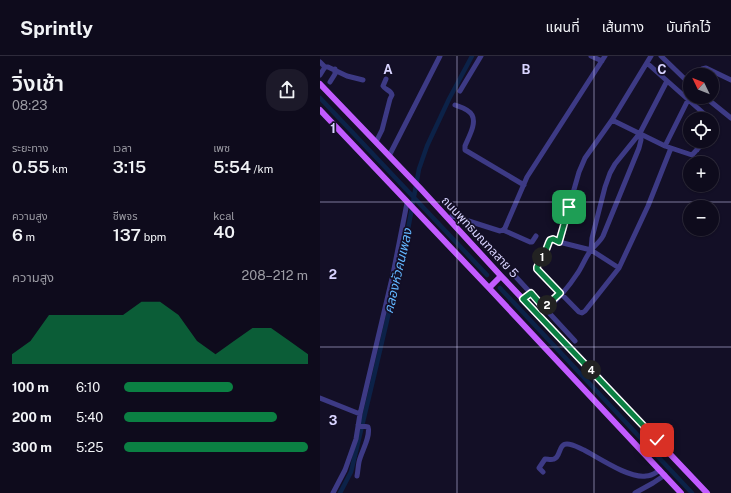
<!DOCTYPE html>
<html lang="th">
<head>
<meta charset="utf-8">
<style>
  body { margin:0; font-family:"Public Sans","Noto Sans Thai",sans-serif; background:#1c1929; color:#f1f3f6; height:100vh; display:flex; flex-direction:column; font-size:15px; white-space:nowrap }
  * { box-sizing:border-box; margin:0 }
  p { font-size:13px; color:#9b9ba3 }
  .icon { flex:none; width:22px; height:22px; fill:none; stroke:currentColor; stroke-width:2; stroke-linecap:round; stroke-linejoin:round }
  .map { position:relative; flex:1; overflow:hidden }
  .side { display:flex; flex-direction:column; background:#0e0b1c; width:320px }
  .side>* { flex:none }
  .needle { width:26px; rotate:313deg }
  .fabs { position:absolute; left:363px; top:12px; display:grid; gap:8px }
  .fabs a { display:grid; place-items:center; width:36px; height:36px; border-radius:50%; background:#0e0b1c; box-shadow:0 1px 3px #0004,0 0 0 1px #2e2b3b; font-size:20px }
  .pin { position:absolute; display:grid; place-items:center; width:34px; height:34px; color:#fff; margin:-17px; border-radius:8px; box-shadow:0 2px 6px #0006 }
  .km { position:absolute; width:20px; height:20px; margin:-10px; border-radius:50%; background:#222; color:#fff; font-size:11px; line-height:20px; text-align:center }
  .round { display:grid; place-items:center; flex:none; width:42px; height:42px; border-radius:16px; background:#1c1929 }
  .headline { display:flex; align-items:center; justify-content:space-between; height:68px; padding:0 12px }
  h1 { font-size:22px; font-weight:600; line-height:30px }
  .figures { display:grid; grid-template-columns:repeat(3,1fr); gap:6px; height:68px; padding:4px 12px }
  .figures div { display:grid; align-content:center }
  .figures b { font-size:17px; font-weight:600 }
  .figures small { font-size:11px; font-weight:400 }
  .figures p { font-size:11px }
  .chart { height:112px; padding:8px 12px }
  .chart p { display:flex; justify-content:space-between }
  .chart svg { width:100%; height:72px; margin-top:4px; fill:#0b8043; opacity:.7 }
  ul { padding:0 12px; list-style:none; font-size:13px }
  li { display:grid; grid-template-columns:64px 48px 1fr; align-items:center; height:30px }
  li i { height:10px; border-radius:5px; background:#0b8043 }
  header { display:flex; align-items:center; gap:24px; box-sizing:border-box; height:56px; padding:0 20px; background:#0e0b1c; border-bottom:1px solid #2e2b3b }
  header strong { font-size:19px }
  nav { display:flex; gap:22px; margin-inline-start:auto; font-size:14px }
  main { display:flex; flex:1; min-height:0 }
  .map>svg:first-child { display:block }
</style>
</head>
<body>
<header>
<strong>Sprintly</strong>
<nav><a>แผนที่</a><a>เส้นทาง</a><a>บันทึกไว้</a></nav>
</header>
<main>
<section class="side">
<div class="headline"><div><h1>วิ่งเช้า</h1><p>08:23</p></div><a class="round"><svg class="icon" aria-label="share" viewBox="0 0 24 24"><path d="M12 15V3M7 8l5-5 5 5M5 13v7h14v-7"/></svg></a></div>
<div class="figures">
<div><p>ระยะทาง</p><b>0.55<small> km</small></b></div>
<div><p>เวลา</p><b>3:15</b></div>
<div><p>เพซ</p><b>5:54<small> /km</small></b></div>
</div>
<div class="figures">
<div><p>ความสูง</p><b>6<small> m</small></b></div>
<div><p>ชีพจร</p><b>137<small> bpm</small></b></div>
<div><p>kcal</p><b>40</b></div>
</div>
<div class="chart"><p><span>ความสูง</span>208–212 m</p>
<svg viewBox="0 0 160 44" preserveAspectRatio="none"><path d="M0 44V38L10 30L20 14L30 14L40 14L50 14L60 14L70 6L80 6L90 14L100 30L110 38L120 30L130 22L140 22L150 30L160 38V44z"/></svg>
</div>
<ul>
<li><b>100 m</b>6:10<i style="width:59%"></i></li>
<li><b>200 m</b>5:40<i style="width:83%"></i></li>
<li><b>300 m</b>5:25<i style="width:100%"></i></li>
</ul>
</section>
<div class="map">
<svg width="411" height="437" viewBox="0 0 411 437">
  <rect width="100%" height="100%" fill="#130f26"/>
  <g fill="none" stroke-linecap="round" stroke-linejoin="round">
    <!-- canal -->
    <path stroke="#0c2248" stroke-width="4.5" d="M0,42L167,219
      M180,232L372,437
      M20,437L31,416L54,320L87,179L99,113L107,90L129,43L152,0"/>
    <!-- minor -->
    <path stroke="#3d3a85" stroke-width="5" d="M271,0L282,5
      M341,0L370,28
      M0,6L5,11
      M327,7L390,63
      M0,19L5,11H8L27,20L43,24
      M379,19L382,13L386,12L411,24
      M10,26L15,18V13
      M140,35L161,0
      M385,41L411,62
      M135,49C140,51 149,53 152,59C157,68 148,82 145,90V94L204,129
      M292,64L345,90L370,40
      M392,65L396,70V73L392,77
      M56,86L62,74L70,43L72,39C71,34 65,34 63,30L66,23
      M351,92L372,99L385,85
      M377,94L378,85
      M69,100L120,0
      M129,163L132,160L136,161L180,175L183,174L185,172L207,121L285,0
      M183,174L210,186H212L216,180
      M239,186L259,116L265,102L292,64L331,0
      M271,194L272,182L285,131L290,117L295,108L320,77L347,25
      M299,212L271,194L239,186L233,183L231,184L229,186L226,195L217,211V213L259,256L262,257L265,255L299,212L328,150L351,92L345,90
      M195,220L255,285
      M226,254C238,243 248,232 257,218C262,211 265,202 271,194C275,189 280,186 283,180L319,92L321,84L320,77
      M0,342L40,358
      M223,416L219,412L225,403C228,403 231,404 234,403C241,401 238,388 247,388C253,388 259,392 264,394C279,402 310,423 326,420C332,420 335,417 340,414
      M37,420C38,415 38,411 39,406C41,396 51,381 48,371L38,369
      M13,437L25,414L36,383L40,358L73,218L87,147
      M315,437L333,427L345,419"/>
    <!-- major -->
    <path stroke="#c25bff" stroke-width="6" d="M0,28L100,132L181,220L387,437
      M0,54L169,232L361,437
      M169,232L181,220"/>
  </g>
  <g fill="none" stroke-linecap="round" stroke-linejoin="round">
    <!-- route casing -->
    <g stroke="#fff" stroke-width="8">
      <path id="route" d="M249,151L239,186L233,183L230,184L229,186L226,194L217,211V213L240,237L224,252L211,237L203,243L337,384"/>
    </g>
    <!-- route -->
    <use href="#route" stroke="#0b8043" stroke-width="5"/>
  </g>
  <!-- grid -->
  <path fill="none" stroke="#d9d4ff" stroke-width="1" stroke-opacity="0.55" d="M137,0V437M274,0V437M0,146H411M0,291H411"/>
  <g text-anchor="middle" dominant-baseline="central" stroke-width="3.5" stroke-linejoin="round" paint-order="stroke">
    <!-- street labels -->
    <g font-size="12" fill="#d9d4ff" stroke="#130f26">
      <text transform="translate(160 181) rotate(47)">ถนนพุทธมณฑลสาย 5</text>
    </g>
    <!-- water labels -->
    <g font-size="13" font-style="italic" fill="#62b6ff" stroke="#130f26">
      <text transform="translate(78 215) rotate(-77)">คลองหัวคนเพลง</text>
    </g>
  </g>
  <g font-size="13" text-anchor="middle" font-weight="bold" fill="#d9d4ff" stroke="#130f26" stroke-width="3.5" stroke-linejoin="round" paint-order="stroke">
    <text x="68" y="18">A</text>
    <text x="206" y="18">B</text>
    <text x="342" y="18">C</text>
    <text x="13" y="77">1</text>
    <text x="13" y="223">2</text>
    <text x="13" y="369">3</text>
  </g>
</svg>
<div class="fabs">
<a><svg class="needle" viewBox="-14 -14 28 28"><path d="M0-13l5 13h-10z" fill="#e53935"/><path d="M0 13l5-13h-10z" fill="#9b9ba3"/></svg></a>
<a><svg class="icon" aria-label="locate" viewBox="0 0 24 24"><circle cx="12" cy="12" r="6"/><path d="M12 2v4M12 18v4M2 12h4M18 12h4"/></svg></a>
<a>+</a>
<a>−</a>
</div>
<div class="pin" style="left:249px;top:151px;background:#1e9e55"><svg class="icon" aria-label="arrive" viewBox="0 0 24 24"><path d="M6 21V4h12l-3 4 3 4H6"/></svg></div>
<div class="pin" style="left:337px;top:384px;background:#d93025"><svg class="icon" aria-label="check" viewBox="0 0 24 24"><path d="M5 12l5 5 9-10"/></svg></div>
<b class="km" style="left:222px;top:201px">1</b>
<b class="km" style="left:227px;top:249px">2</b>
<b class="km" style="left:271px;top:314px">4</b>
</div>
</main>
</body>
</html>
